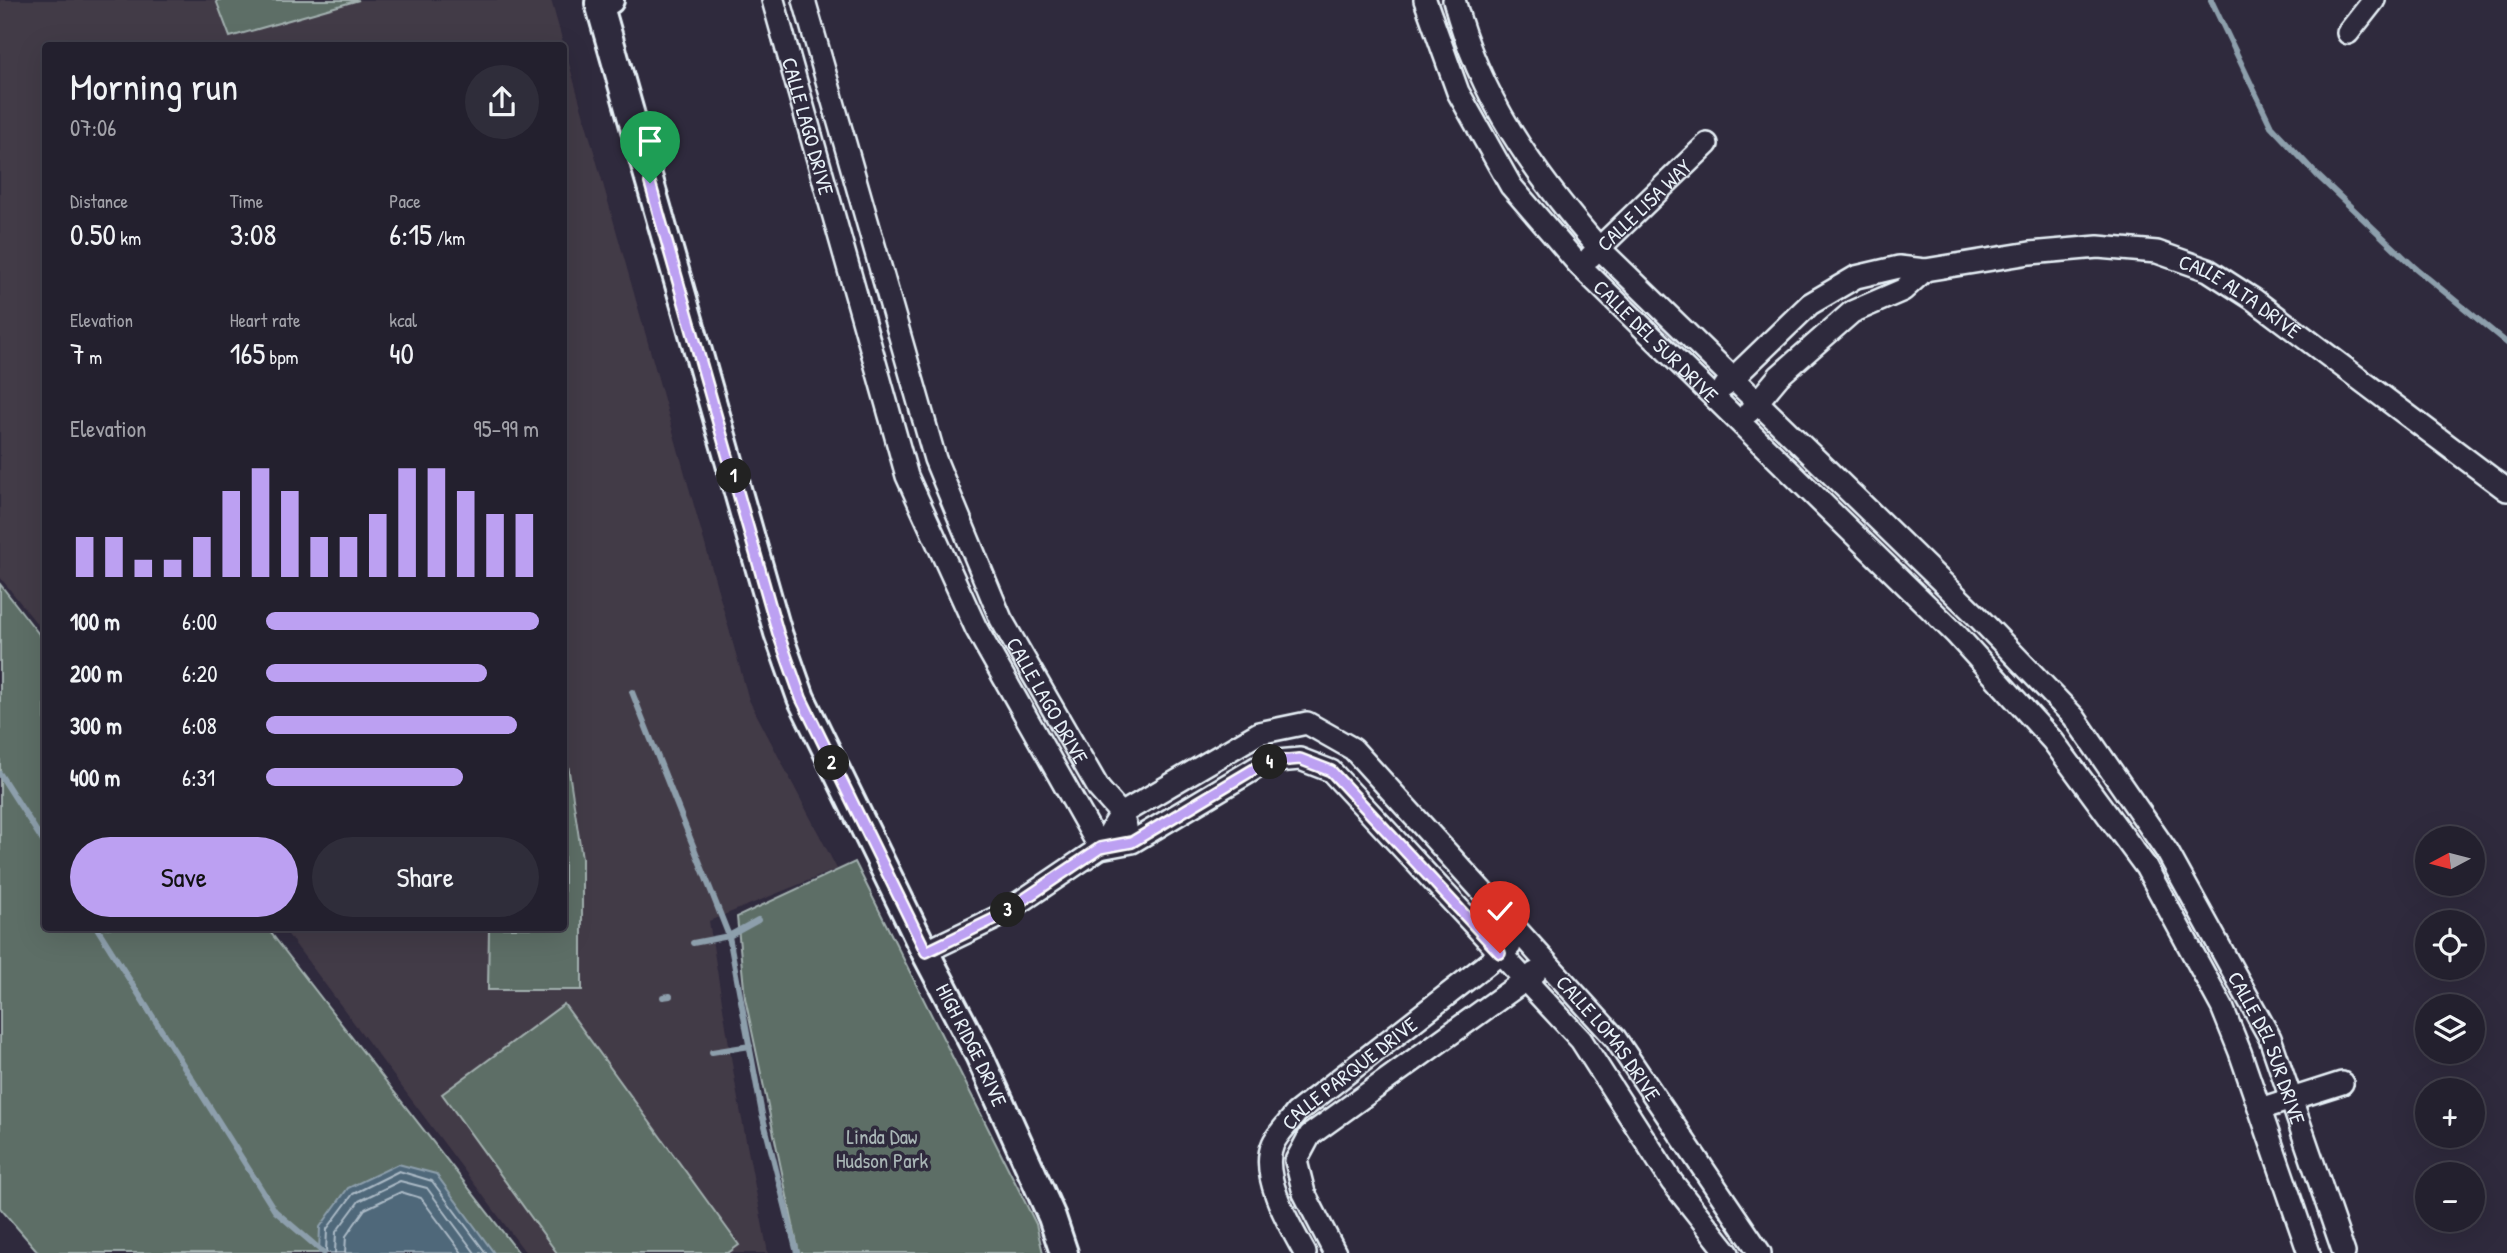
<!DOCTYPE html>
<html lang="en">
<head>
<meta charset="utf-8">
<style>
  body { margin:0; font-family:"Patrick Hand",sans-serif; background:#2f2d3a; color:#f1f3f6; height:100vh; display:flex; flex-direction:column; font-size:26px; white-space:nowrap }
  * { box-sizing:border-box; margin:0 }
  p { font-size:23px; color:#a3a3aa }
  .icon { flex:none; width:38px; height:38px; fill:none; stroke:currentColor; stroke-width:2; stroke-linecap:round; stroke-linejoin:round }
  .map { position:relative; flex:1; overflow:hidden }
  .sheet { position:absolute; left:42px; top:42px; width:525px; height:889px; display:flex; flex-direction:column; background:#23202e; border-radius:7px; box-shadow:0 7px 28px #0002,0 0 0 2px #403e4a }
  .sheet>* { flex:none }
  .needle { width:46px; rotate:263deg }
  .controls { position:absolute; left:2415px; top:826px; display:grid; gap:14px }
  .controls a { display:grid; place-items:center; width:70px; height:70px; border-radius:50%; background:#23202e; box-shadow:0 7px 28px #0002,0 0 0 2px #403e4a; font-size:35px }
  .pin { position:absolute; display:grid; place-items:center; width:60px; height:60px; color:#fff; margin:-72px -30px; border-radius:50% 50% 50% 0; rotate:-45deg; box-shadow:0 0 7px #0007 }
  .pin .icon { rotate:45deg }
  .km { position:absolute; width:35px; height:35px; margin:-18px; border-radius:50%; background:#222; color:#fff; font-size:19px; line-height:35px; text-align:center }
  .round { display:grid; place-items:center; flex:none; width:74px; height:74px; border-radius:37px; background:#2f2d3a }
  .head { display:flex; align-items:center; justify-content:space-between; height:119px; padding:0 28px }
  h1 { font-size:38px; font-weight:600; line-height:52px }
  .figures { display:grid; grid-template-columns:repeat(3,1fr); gap:10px; height:119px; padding:7px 28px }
  .figures div { display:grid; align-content:center }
  .figures b { font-size:30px; font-weight:600 }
  .figures small { font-size:19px; font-weight:400 }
  .figures p { font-size:19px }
  .chart { height:196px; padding:14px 28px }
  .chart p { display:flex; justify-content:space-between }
  .chart svg { width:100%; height:126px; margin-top:7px; stroke:#bca0f2; stroke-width:6 }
  .primary-button { display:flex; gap:14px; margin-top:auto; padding:14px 28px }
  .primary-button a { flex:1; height:80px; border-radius:42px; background:#bca0f2; color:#111; font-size:28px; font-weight:600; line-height:80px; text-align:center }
  .primary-button a+a { background:#2f2d3a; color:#f1f3f6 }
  ul { padding:0 28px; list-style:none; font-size:23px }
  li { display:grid; grid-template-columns:112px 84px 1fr; align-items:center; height:52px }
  li i { height:18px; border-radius:9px; background:#bca0f2 }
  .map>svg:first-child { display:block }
</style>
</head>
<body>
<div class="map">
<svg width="2507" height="1253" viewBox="0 0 2507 1253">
  <rect width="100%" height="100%" fill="#2f2a3d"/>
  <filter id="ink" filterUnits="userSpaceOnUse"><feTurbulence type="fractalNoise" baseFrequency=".0143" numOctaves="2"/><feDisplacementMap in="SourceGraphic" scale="14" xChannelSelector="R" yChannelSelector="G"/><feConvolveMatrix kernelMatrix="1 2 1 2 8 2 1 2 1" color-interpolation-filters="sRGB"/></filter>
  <g filter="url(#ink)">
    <!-- built -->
    <path fill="#433a47" d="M0,0H216L231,37L359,0H551L749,700L837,869L709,921L737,1094L768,1253H526L283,928H564V46H46L45,634L0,577Z"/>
    <!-- green -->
    <path fill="#5d6e66" stroke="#a2b0af" stroke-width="2" d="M216,0H359L230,37Z
      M0,584L45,642L46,928H267L519,1253H39L0,1208Z
      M564,738L582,858V990H488L489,928H564Z
      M855,862L1036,1224L1043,1253H799L745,998L737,917Z
      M564,1004L739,1245L728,1253H557L442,1094Z"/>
    <!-- water -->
    <path fill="#50687a" stroke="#8d9fac" stroke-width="2" d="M398,1164L436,1174L494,1253H319L320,1227L348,1188Z"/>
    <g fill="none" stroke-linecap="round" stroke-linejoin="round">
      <!-- shore -->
      <path stroke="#abbac6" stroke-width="2" d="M326,1253L327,1229L353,1194L399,1171L432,1181L486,1253
        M335,1253L336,1232L359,1201L400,1181L427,1188L475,1253
        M345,1253L346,1236L365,1209L401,1192L421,1198L462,1253"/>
      <!-- stream -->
      <path stroke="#8d9fac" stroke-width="6" d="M2211,0L2271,126L2317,175L2413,266L2507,343
        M632,692L729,936L762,1114L797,1253
        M0,774L46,846
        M97,928L275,1211L324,1253
        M693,943L729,936L758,920
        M663,997L670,996
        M712,1052L750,1046"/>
      <!-- minor casing -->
      <g stroke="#e8f1f8" stroke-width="26">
        <g id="minor">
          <path id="s1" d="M773,0L907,476L976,628L1100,848"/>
          <path id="s2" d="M804,0L935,459L1001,619L1099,789L1121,814L1126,827"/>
          <path id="s3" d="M1425,0L1458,92L1511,186L1580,266L1956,634L2053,741L2146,867L2222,1007L2240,1052L2309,1253"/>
          <path id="s4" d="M1454,0C1479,96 1534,174 1599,248L1976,615L2074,717L2168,853L2270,1038L2344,1253"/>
          <path d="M2348,33L2374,0"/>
          <path id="s5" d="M1590,257L1707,144"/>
          <path id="s6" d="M1725,386L1810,304L1856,277L1899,267L1925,270L2030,253L2098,247L2157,252L2208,270L2253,299L2507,490"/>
          <path d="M1749,412L1779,376L1852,312L1903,290L1925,270"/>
          <path id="s7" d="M1100,848L1121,814L1259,733L1307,723L1353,749L1615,1038L1760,1253"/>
          <path d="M925,952L998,917L1100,848L1132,842L1266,762L1300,759L1331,771L1581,1040L1672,1182L1728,1253"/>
          <path d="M2260,1109L2342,1083"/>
          <path id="s8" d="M1305,1253C1290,1226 1259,1175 1273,1144C1277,1134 1289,1123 1296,1113L1510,946"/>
          <path d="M1335,1253L1304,1193L1296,1161L1310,1135L1535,973"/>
        </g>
      </g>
      <!-- tertiary casing -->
      <g stroke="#e8f1f8" stroke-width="32">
        <g id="tertiary">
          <path id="s9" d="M610,0L599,3L778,633L801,698L925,952L979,1055L1052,1217L1064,1253"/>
        </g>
      </g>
      <!-- minor -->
      <use href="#minor" stroke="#2f2a3d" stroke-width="21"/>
      <!-- tertiary -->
      <use href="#tertiary" stroke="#2f2a3d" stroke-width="26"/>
    </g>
  </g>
  <g fill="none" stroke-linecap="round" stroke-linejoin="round" filter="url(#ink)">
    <!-- route casing -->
    <g stroke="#fff" stroke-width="14">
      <path id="route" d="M650,183L778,633L801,698L926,952L998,917L1100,848L1132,842L1266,762L1300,759L1331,771L1500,953"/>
    </g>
    <!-- route -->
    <use href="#route" stroke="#bca0f2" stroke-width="9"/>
  </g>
  <g text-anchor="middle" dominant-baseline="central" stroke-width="7" stroke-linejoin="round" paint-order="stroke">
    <!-- street labels -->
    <g font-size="21" fill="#e8f1f8" stroke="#2f2a3d">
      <text stroke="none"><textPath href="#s1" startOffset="131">CALLE LAGO DRIVE</textPath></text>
      <text stroke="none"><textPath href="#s5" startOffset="75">CALLE LISA WAY</textPath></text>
      <text stroke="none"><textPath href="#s6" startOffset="570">CALLE ALTA DRIVE</textPath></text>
      <text stroke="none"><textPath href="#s3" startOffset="418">CALLE DEL SUR DRIVE</textPath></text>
      <text stroke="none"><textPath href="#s2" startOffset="744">CALLE LAGO DRIVE</textPath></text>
      <text stroke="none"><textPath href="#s7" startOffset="688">CALLE LOMAS DRIVE</textPath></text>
      <text stroke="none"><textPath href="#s9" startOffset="1122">HIGH RIDGE DRIVE</textPath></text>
      <text stroke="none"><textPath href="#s4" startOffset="1342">CALLE DEL SUR DRIVE</textPath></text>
      <text stroke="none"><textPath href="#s8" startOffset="222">CALLE PARQUE DRIVE</textPath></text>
    </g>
    <!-- park labels -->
    <g font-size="21" fill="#a9b6b6" stroke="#2f2a3d">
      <text x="882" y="1136">Linda Daw<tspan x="882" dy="24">Hudson Park</tspan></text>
    </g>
  </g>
</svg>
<div class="controls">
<a><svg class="needle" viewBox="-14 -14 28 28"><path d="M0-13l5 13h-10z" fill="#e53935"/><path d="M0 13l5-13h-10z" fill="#a3a3aa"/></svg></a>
<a><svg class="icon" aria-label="locate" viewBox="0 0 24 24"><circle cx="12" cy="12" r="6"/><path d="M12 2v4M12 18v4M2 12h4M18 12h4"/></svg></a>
<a><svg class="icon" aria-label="layers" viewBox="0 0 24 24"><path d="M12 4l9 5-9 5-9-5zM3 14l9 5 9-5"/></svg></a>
<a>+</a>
<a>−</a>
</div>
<div class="pin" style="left:650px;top:183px;background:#1e9e55"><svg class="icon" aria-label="arrive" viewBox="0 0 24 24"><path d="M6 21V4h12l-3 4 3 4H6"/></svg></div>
<div class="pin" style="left:1500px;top:953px;background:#d93025"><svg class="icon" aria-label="check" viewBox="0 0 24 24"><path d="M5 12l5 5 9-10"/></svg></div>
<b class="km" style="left:734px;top:476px">1</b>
<b class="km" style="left:832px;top:763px">2</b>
<b class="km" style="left:1008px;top:910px">3</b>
<b class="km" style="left:1270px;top:762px">4</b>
<section class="sheet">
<div class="head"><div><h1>Morning run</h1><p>07:06</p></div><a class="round"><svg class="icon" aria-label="share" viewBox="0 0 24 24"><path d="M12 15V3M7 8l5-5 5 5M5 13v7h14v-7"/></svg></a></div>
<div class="figures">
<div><p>Distance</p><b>0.50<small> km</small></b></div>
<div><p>Time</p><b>3:08</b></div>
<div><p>Pace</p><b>6:15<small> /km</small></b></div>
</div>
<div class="figures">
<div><p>Elevation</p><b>7<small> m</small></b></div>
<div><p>Heart rate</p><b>165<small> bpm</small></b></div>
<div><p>kcal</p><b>40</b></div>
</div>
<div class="chart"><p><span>Elevation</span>95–99 m</p>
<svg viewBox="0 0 160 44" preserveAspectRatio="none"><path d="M5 44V30M15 44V30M25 44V38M35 44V38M45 44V30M55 44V14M65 44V6M75 44V14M85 44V30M95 44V30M105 44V22M115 44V6M125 44V6M135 44V14M145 44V22M155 44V22"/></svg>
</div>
<ul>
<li><b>100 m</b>6:00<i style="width:100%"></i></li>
<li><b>200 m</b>6:20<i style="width:81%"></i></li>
<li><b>300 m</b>6:08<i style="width:92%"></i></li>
<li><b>400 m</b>6:31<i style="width:72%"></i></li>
</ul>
<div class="primary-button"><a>Save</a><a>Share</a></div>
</section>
</div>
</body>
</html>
